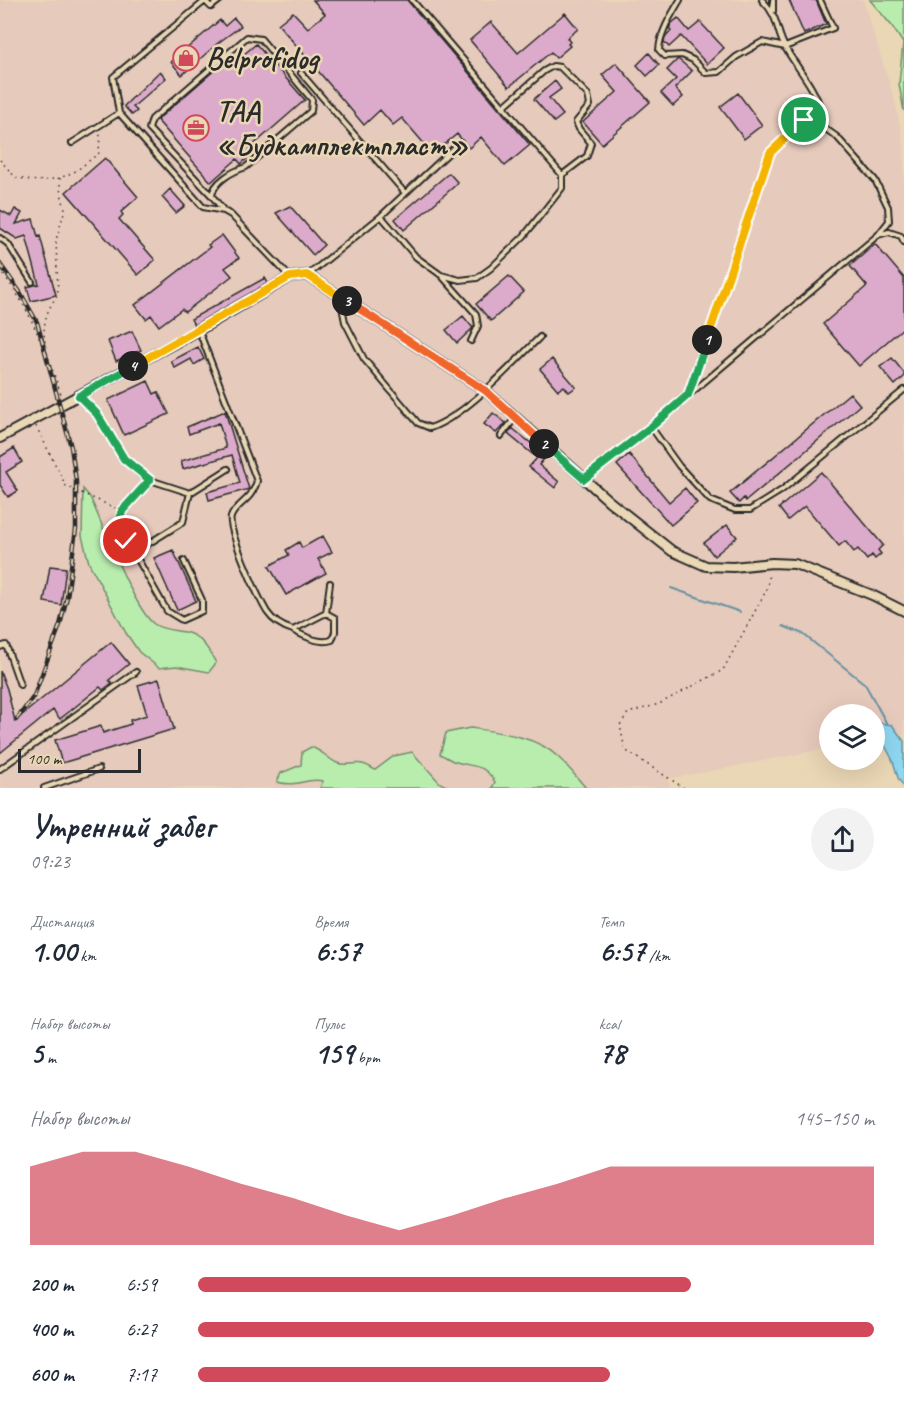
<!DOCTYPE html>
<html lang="ru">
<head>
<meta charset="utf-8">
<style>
  body { margin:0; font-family:Caveat,sans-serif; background:#f2f2f3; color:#1f2937; height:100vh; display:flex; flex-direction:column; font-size:22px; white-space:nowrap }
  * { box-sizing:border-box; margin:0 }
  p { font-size:20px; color:#747a83 }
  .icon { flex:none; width:33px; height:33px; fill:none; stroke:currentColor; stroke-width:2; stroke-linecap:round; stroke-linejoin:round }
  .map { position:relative; height:788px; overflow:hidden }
  .panel { display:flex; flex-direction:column; background:#fff; flex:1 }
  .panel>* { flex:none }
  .controls { position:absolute; left:819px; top:704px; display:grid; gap:12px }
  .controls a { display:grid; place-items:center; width:66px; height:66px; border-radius:50%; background:#fff; box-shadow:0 6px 24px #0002; font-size:30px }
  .scale { position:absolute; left:18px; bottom:15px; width:123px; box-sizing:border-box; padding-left:6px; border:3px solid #2b2b2b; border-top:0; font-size:16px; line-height:21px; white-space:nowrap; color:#2b2b2b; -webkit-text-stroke:4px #ead7b5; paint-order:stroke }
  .pin { position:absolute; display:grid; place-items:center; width:51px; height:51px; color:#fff; margin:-26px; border:3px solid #fff; border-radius:50%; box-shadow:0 2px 6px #0007 }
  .km { position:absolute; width:30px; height:30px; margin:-15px; border-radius:50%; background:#222; color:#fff; font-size:16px; line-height:30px; text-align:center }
  .round { display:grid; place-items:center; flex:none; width:63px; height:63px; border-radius:32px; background:#f2f2f3 }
  .summary { display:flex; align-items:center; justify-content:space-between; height:102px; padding:0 30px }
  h1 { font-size:33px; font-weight:600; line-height:45px }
  .metrics { display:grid; grid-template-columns:repeat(3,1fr); gap:9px; height:102px; padding:6px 30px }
  .metrics div { display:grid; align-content:center }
  .metrics b { font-size:30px; font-weight:600 }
  .metrics small { font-size:16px; font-weight:400 }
  .metrics p { font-size:16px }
  .chart { height:168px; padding:12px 30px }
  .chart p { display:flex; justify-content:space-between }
  .chart svg { width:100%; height:108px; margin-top:6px; fill:#d1495b; opacity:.7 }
  ul { padding:0 30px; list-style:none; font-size:20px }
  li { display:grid; grid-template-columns:96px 72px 1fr; align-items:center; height:45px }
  li i { height:15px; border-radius:8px; background:#d1495b }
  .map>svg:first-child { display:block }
</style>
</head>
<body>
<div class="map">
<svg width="904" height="788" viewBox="0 0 904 788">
  <rect width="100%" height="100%" fill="#ead7b5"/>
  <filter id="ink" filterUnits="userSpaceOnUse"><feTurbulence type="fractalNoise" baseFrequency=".0167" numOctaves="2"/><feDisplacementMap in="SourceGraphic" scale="12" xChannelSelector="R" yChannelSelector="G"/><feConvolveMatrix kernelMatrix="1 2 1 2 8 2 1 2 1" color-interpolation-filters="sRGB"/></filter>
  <g filter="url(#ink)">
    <!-- built -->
    <path fill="#e6cabc" d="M0,0H863L894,98L904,146V734L875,740L874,714H830L829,748L668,779L670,788H0Z"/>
    <!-- green -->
    <path fill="#b9edae" stroke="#728c6c" stroke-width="1.5" d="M870,0H904V111L899,84L903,43L892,26Z
      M83,489L90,497C102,523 134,609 154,624C162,630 174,630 184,632C201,635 209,650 216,663L209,672L176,666L159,668L139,652L126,633L89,563L82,536Z
      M470,728C498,732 537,736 558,757C568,766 577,778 586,788H492L495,782C483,762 473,768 453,761C449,759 444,756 440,754L446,733Z
      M311,747C323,751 328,759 337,763C351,768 356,757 375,770L394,756L412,752L440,783L450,788H320L323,781C305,777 299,788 277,782L281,773L301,765L302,752Z"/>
    <!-- water -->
    <path fill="#8fd7f1" stroke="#6792a2" stroke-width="1.5" d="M882,723L892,725L904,741V787L898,778L893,761L876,728V724Z"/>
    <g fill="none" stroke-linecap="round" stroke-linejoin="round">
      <!-- stream -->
      <path stroke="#6792a2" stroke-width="2" d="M671,588L740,612
        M783,626L803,634L865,684L887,724"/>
    </g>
    <!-- building -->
    <path fill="#dcabcb" stroke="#2b2b2b" stroke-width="1.5" d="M313,0H407L530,145L505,166L481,137L469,148L457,134L433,154L402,118L393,125L380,110L364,125L278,24L293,12L308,28L325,14Z
      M789,0H816L826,24L804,34Z
      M565,13L578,29L567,38L570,42L568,44L570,46L556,58L551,52L509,87L470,40L491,22L518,53Z
      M234,18L241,26L218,43L182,75L171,62L220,20L225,26Z
      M678,18L689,31L700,22L724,48L707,64L681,36L669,47L664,42L665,38L671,31L669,29L671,24Z
      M256,44L305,100L250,148L254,152L241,164L237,159L211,182L157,120L224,62L229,67Z
      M649,53L659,65L647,76L637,65Z
      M678,59L692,71L675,88L683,97L673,106L661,93L676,79L667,70Z
      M616,63L650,102L602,144L583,122L617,92L602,75Z
      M160,71L166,78L133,107L137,111L132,115L124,106Z
      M555,81L561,89L549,98L563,115L554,122L534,99Z
      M738,93L762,125L744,139L720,107Z
      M105,158L138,197L121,212L123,215L119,219L155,260L138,275L66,192Z
      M449,173L458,183L404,230L395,219Z
      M170,189L185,206L176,213L162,197Z
      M290,206L324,245L313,255L276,213Z
      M15,209L22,213L16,224L33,219L38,237L40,236L56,295L31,301L27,287L39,284L26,236L17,239L0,228V210L11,216Z
      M222,235L239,258L225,268L232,276L185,312L182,309L159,326L151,315L146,319L135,305L210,247L208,245Z
      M875,244L904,278V327L859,366L823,324L867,286L850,266Z
      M509,276L524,292L491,321L476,304Z
      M265,278L268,283L194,325L191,319Z
      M463,316L473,328L457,343L446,330Z
      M132,331L141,350L116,361L108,341Z
      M198,347L204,359L194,365L191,359L175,368L171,361Z
      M892,358L904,373V377L895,385L880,367Z
      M552,359L576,387L569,392L564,386L558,390L540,369Z
      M148,381L154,394L158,392L169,414L124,435L108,400Z
      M850,393L860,405L746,501L744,498L739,503L730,493Z
      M225,411L249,489L209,500L207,492L240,483L232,455L183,469L181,461L226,448L219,423L189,434L187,427Z
      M493,413L506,423L496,433L484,424Z
      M512,428L542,452L543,450L548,454L539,465L559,482L555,488L529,467L537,458L508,434Z
      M14,448L22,462L6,472L18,491L8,497L0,485V457Z
      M629,454L669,502L685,488L697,503L671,525L617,465Z
      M821,472L883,545L878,550L881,554L875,559L872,555L867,560L858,549L854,552L845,541L839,546L805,506L788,520L779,508Z
      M727,525L737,537L714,556L704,543Z
      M323,536L332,552L318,559L326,573L286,595L269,566L289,555L286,550L299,542L302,548Z
      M173,550L196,601L177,610L154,558Z
      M50,566L66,568L61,605L44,602Z
      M111,642L129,664L109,680L112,683L103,690L100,687L60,719L53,710L0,753V671L7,689L15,721Z
      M159,679L174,729L62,763L55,740L101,726L103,733L131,724L130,720L147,715L138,685Z"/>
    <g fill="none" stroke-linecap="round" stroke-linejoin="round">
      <!-- service casing -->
      <g stroke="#2b2b2b" stroke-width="8">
        <path id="service" d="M220,0L211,7L205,1L113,77L119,113L203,207L224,211L231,215L289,276
          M412,0L562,175V188L524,236L491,268L477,278L460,280L441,275
          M680,0C671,15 660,33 659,50L665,56L682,55L693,60L706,73L719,72L736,57L762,42L785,47L833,28L820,0
          M762,0C780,18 775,30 786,49C798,69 815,88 821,110L816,122
          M773,11V0
          M301,73L405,193
          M503,107L544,71L553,66L560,67L588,95L590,105L576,122L579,129L591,143L587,156L562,175
          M72,143L119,113
          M212,196L149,129L152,119L247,37L261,39L312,100L311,111L246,167C233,171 213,182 212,196L224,211
          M381,216L416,257L441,275L476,314L478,326L471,341
          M0,238L8,244L32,282
          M308,275L381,216L455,147
          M340,297L345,322L364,359L418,423L430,428C467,415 511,365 540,337
          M199,331L257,481C252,501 235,504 231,517C227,529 259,599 267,612C273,621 283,627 293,630L326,613L330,583
          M688,395L770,153L804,121L816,122L837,137L875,180L888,207L889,221L878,235
          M79,396L97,414L124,459L140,474L150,480L190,493L228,469
          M651,427L679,466L710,500L735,510H750L782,490L904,390
          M501,436L515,418
          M585,479L651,427L878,235L889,232L901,236L904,242
          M150,480L122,511L119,526L167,611L182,620L202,611V600L184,561
          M135,552L183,522L190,493
          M294,631C306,637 319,644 332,640L335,632V618L326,613
          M0,647L6,645L20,685
          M0,769L136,672
          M44,788L99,769"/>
      </g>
      <!-- minor casing -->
      <g stroke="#2b2b2b" stroke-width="12">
        <path id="minor" d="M0,438L199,330L290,277L307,275L486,391L609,501L672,551L706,566L733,567L772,563L795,564L872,595L904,611"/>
      </g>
      <!-- path -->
      <path stroke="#2b2b2b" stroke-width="1.5" stroke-dasharray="1.5 4.5" stroke-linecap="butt" d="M0,160L16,178L38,181L60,178L76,171L99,153L100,134
        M60,178V189L65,209L56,240L58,295C31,328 50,359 61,395
        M0,270C18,293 31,316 41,343L45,345
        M36,426L66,486L115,508
        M684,788L625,750L620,725L628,713L659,704L723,670L766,591L770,573"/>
      <!-- service -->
      <use href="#service" stroke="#ead7b5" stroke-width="4"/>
      <!-- minor -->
      <use href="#minor" stroke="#ead7b5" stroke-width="8"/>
      <!-- rail casing -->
      <g stroke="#2b2b2b" stroke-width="4.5">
        <path id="rail" d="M0,264L20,292L37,322L71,447L76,481V529L67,597L60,625L34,696L16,720"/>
      </g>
      <!-- rail -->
      <use href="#rail" stroke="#ead7b5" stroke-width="2" stroke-dasharray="7" stroke-linecap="butt"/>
    </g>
  </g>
  <g fill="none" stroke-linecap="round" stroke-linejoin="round" filter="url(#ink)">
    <!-- split-1 casing -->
    <g stroke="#fff" stroke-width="12">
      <path id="split-1" d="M707,340L770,153L804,120"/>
    </g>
    <!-- split-2 casing -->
    <g stroke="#fff" stroke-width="12">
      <path id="split-2" d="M544,444L584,479L651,427L688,395L707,340"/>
    </g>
    <!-- split-3 casing -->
    <g stroke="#fff" stroke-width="12">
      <path id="split-3" d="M347,301L486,391L544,444"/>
    </g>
    <!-- split-4 casing -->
    <g stroke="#fff" stroke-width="12">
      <path id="split-4" d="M133,366L290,277L307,275L347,301"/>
    </g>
    <!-- split-5 casing -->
    <g stroke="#fff" stroke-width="12">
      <path id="split-5" d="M126,541L119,526L122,511L150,480L124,459L97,414L79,396L133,366"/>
    </g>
    <!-- split-1 -->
    <use href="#split-1" stroke="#f5b400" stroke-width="8"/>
    <!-- split-2 -->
    <use href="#split-2" stroke="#22a559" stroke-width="8"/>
    <!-- split-3 -->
    <use href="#split-3" stroke="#f0652b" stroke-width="8"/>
    <!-- split-4 -->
    <use href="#split-4" stroke="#f5b400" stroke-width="8"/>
    <!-- split-5 -->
    <use href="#split-5" stroke="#22a559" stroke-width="8"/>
  </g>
  <!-- icons -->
  <defs>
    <g id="shop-ring" transform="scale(1.35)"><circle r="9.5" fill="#ead7b5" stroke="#d1495b" stroke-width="1.5"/><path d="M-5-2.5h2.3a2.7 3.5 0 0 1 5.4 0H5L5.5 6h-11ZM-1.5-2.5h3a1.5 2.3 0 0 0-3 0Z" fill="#d1495b"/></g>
    <g id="office-ring" transform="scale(1.35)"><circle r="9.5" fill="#ead7b5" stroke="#d1495b" stroke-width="1.5"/><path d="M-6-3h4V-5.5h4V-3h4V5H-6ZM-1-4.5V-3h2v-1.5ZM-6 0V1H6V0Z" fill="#d1495b"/></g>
  </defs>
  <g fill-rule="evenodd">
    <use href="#shop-ring" x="186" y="58"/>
    <use href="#office-ring" x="196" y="128"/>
  </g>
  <g text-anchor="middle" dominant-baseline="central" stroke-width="5" stroke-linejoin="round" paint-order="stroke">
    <!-- poi labels -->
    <g font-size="30" font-weight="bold" fill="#2b2b2b" stroke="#ead7b5" text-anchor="start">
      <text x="206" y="58">Belprofidog</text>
      <text x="216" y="111">ТАА<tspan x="216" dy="34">«Будкамплектпласт»</tspan></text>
    </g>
  </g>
</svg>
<div class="controls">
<a><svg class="icon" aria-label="layers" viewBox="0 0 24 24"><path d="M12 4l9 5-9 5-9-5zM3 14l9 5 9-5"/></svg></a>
</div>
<div class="scale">100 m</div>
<div class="pin" style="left:804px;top:120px;background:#1e9e55"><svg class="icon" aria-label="arrive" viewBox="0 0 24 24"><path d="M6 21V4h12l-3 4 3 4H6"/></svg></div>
<div class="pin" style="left:126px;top:541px;background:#d93025"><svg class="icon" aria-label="check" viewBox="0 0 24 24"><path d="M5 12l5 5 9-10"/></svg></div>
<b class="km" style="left:707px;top:340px">1</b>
<b class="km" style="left:544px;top:444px">2</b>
<b class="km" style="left:347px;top:301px">3</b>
<b class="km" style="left:133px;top:366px">4</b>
</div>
<section class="panel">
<div class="summary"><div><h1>Утренний забег</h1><p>09:23</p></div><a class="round"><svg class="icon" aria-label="share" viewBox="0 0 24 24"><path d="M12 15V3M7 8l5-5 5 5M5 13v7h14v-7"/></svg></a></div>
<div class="metrics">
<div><p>Дистанция</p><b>1.00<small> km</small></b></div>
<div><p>Время</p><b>6:57</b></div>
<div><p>Темп</p><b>6:57<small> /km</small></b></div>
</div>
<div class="metrics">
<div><p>Набор высоты</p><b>5<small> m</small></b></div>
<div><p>Пульс</p><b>159<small> bpm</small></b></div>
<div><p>kcal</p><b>78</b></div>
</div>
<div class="chart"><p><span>Набор высоты</span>145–150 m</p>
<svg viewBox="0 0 160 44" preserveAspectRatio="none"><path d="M0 44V12L10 6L20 6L30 12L40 19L50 25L60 32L70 38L80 32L90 25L100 19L110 12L120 12L130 12L140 12L150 12L160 12V44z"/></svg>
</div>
<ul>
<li><b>200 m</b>6:59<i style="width:73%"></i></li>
<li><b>400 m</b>6:27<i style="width:100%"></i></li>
<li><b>600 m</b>7:17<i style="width:61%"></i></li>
</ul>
</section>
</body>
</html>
